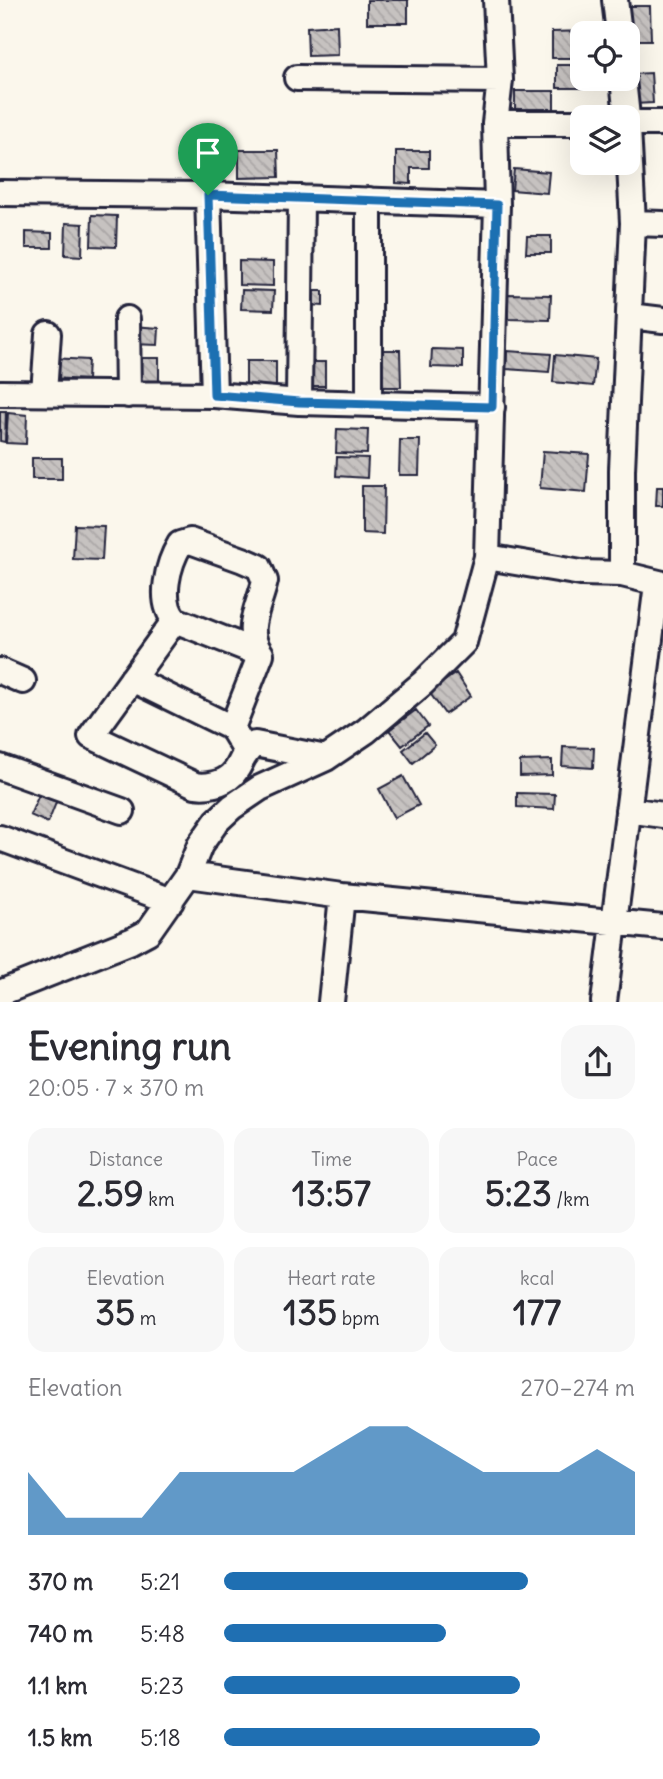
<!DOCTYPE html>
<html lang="en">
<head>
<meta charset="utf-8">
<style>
  body { margin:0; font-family:Delius,sans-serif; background:#f7f7f7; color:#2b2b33; height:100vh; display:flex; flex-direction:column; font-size:26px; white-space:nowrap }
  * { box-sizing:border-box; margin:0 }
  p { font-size:23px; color:#7c7c81 }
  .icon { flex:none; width:38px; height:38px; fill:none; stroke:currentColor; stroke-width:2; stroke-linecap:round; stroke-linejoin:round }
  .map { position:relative; height:1002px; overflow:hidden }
  .drawer { display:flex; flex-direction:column; background:#fff; flex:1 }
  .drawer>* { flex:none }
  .tools { position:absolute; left:570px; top:21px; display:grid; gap:14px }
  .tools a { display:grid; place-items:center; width:70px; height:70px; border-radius:14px; background:#fff; box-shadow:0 7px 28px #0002; font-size:35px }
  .pin { position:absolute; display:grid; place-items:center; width:60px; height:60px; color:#fff; margin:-72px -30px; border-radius:50% 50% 50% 0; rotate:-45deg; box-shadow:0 0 7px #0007 }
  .pin .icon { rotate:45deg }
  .round { display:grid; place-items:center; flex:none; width:74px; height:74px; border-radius:21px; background:#f7f7f7 }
  .head { display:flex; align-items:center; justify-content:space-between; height:119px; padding:0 28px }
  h1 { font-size:38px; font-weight:700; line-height:52px }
  .stats { display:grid; grid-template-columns:repeat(3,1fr); gap:10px; height:119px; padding:7px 28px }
  .stats div { display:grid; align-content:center; border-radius:18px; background:#f7f7f7; text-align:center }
  .stats b { font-size:35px; font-weight:700 }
  .stats small { font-size:19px; font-weight:400 }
  .stats p { font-size:19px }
  .chart { height:196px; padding:14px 28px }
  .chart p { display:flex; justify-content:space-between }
  .chart svg { width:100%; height:126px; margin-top:7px; fill:#1f6fb2; opacity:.7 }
  ul { padding:0 28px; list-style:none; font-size:23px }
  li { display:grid; grid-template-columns:112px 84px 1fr; align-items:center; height:52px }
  li i { height:18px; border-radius:9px; background:#1f6fb2 }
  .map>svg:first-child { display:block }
</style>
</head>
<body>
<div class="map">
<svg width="663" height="1002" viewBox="0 0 663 1002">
  <defs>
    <pattern id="building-back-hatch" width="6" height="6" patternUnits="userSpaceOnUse" patternTransform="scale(1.75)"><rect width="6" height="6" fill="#c6c2c0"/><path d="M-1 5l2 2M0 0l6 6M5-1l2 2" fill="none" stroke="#aaa6a6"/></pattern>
  </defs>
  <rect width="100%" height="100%" fill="#fbf7ec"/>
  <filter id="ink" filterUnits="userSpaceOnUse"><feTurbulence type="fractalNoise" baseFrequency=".0143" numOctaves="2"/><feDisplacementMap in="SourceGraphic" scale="14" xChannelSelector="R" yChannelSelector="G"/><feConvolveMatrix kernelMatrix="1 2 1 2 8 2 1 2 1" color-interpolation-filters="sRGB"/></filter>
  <g filter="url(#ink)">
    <!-- building -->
    <path fill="url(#building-back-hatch)" stroke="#22223b" stroke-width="2" d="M367,0H408V23H367Z
      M627,6H650L651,40H628Z
      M337,25L338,55L308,56L307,27Z
      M585,31L583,58H552V32Z
      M557,65H583V79H592V88H557Z
      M651,73L653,103L634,104L633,74Z
      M515,91H554V117H515Z
      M239,150H278L279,177L239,178Z
      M396,151H429V168H411V184L396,183Z
      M514,169L549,172L547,193L512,190Z
      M92,215L117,216L116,247L91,246Z
      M66,223L83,224L82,256L65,255Z
      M26,232L52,233V248H26Z
      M527,236H551V253H526Z
      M239,261L273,262V286L239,285Z
      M242,290L274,291L273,310L241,309Z
      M311,291H323V306L310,305Z
      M508,294L551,295L550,320L508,319Z
      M132,326L159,328L158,345L131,344Z
      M432,349L463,350V368L431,367Z
      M375,350H400L401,387H375Z
      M507,351L551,354L549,372L506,369Z
      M555,355L596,359L593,386L553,382Z
      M52,358L88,360L87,380L51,378Z
      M134,358H159V384H134Z
      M246,361H276V391H246Z
      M307,362H325V386H307Z
      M0,411H6L5,442L0,441Z
      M8,413L27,415L26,444L6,443Z
      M337,429L368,430L367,454L336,453Z
      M400,440H420L419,475H399Z
      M543,451L589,454L586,492L540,488Z
      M337,457L368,458L367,478L336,476Z
      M32,458H62V479H32Z
      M362,486H384L383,534L362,533Z
      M657,487H663V506H656Z
      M75,525L104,526L102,560L73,559Z
      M456,673L471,696L445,714L429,692Z
      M416,710L428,726L402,746L389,730Z
      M425,733L435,745L413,763L403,750Z
      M563,747L594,748L593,768L562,766Z
      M552,760V775L520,776V761Z
      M403,776L419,805L394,818L379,789Z
      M42,788L59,795L48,823L30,815Z
      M517,793L555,794L554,809L517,807Z"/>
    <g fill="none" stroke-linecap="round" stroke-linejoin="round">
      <!-- minor casing -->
      <g stroke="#22223b" stroke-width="30">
        <path id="minor" d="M615,0L619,33
          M297,78L500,80
          M623,79L627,117
          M495,123H583
          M628,123H663
          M628,127L633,223L622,470V574L663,584
          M0,193L208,195L497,205
          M208,195L214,395
          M369,200V404
          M633,223L663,224
          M630,316L663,320
          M127,319L128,395
          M0,393L214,395L299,402L492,407
          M44,393L48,334
          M299,402L301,198
          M487,557L581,573L622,574
          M175,620C158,601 168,564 180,544L190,541L243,560L259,567L265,581C259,608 243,630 261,654
          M0,671L23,681
          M132,679L232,728
          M246,751L232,728L261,654L175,620L91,736L195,785C206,787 223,784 232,775C242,766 240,755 255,744L326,758
          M0,767L122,811
          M628,810L663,815
          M0,838L171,901
          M188,875L342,896L663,927
          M0,993L131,941L148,932L188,875L200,845L217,821L232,807L260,788L326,758L366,731L423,683L464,642L487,557L497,205L495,123L500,80L496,0
          M331,1002L342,896
          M604,1002L657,584"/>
      </g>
      <!-- minor -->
      <use href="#minor" stroke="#fbf7ec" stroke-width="24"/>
    </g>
  </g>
  <g fill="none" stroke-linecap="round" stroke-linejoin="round" filter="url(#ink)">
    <!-- route casing -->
    <g stroke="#fff" stroke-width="14">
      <path id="route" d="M208,195L497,205L492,407L299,402L214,395Z"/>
    </g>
    <!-- route -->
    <use href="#route" stroke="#1f6fb2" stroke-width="9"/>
  </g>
</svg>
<div class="tools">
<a><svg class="icon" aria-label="locate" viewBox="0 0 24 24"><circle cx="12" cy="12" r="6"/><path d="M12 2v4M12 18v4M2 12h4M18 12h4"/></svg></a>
<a><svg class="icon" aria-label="layers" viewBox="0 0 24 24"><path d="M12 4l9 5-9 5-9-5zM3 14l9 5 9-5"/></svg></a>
</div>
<div class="pin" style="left:208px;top:195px;background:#1e9e55"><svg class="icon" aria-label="arrive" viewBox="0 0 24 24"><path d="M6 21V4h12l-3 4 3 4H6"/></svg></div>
</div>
<section class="drawer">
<div class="head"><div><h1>Evening run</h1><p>20:05 · 7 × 370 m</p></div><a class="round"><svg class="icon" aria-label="share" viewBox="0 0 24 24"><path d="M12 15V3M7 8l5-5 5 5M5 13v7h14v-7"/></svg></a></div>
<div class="stats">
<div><p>Distance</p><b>2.59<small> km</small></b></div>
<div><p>Time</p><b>13:57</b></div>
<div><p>Pace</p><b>5:23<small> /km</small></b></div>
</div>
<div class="stats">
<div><p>Elevation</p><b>35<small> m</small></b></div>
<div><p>Heart rate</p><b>135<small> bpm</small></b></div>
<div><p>kcal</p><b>177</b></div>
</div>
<div class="chart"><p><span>Elevation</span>270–274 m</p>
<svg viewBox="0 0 160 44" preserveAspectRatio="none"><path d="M0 44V22L10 38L20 38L30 38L40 22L50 22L60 22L70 22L80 14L90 6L100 6L110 14L120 22L130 22L140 22L150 14L160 22V44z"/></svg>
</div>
<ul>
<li><b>370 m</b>5:21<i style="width:74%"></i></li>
<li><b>740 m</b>5:48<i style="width:54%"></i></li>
<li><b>1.1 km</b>5:23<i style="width:72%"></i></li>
<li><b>1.5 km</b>5:18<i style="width:77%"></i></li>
</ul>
</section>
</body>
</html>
